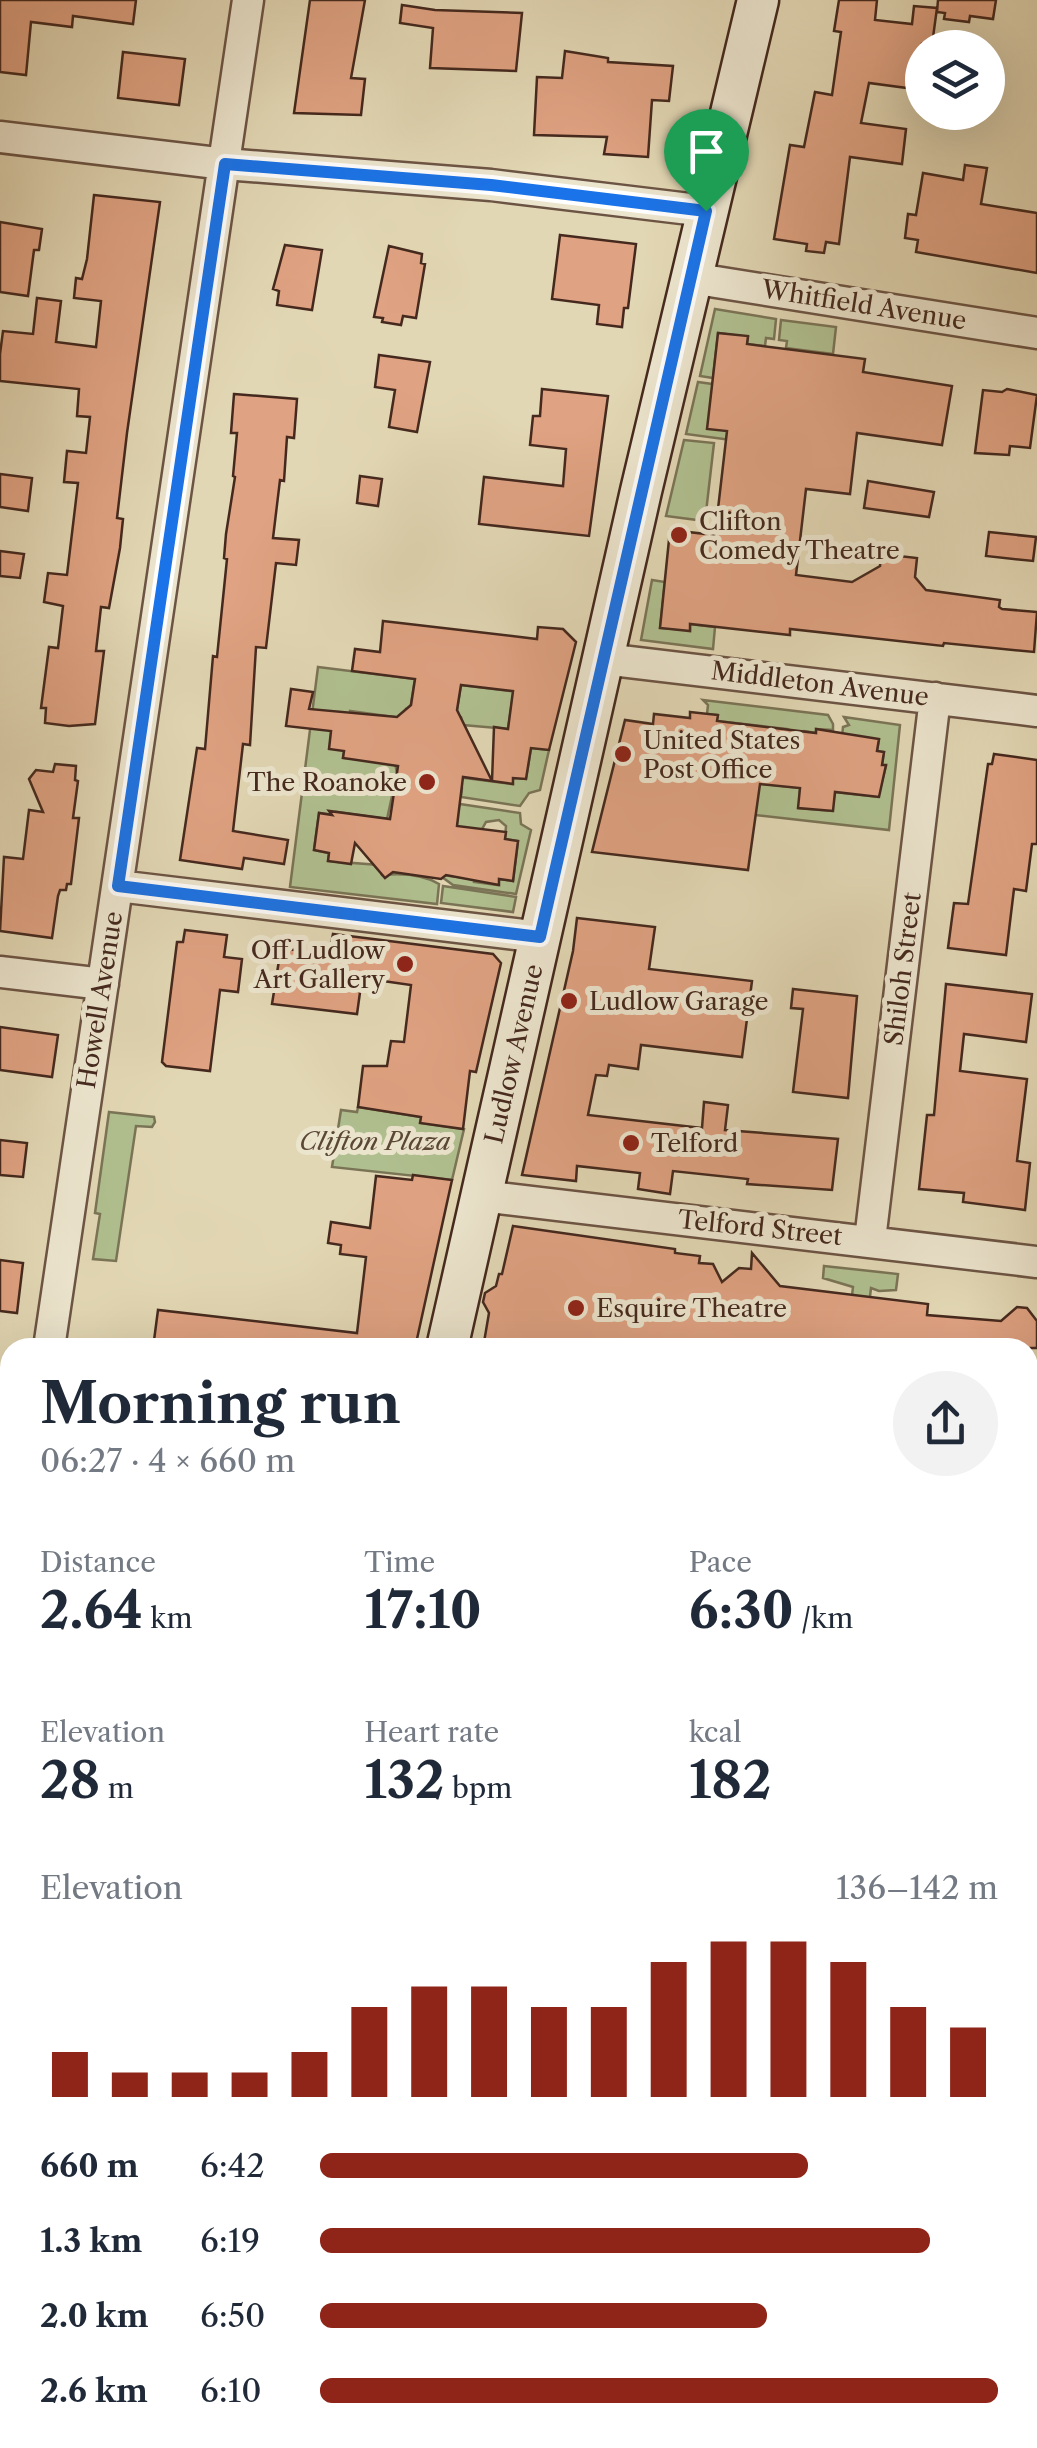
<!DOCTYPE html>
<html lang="en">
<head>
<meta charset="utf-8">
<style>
  body { margin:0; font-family:"Libre Caslon Text",serif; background:#f2f2f3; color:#1f2937; height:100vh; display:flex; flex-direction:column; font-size:38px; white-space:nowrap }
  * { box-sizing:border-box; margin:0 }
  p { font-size:32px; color:#747a83 }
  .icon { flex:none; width:55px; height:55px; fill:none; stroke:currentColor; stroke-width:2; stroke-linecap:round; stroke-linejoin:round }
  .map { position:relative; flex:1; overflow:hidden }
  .panel { position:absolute; left:0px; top:1338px; width:1038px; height:1112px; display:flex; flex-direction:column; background:#fff; border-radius:30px 30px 0 0; box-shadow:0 10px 40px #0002 }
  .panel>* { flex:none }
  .buttons { position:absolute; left:905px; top:30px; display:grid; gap:20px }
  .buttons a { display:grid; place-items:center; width:100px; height:100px; border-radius:50%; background:#fff; box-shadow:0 10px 40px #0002; font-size:50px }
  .pin { position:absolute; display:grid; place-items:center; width:85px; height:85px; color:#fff; margin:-102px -42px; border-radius:50% 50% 50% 0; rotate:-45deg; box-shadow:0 0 10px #0007 }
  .pin .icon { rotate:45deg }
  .round { display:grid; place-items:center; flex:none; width:105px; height:105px; border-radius:52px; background:#f2f2f3 }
  .headline { display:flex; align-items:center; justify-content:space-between; height:170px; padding:0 40px }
  h1 { font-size:55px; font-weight:800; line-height:75px }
  .metrics { display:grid; grid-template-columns:repeat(3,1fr); gap:15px; height:170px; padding:10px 40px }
  .metrics div { display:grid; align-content:center }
  .metrics b { font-size:50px; font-weight:800 }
  .metrics small { font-size:28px; font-weight:400 }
  .metrics p { font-size:28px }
  .chart { height:280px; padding:20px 40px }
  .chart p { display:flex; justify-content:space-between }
  .chart svg { width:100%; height:180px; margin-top:10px; stroke:#8f2418; stroke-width:6 }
  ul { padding:0 40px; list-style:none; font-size:32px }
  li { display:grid; grid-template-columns:160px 120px 1fr; align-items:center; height:75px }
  li i { height:25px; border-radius:12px; background:#8f2418 }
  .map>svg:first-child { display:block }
</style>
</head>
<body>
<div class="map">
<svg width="1037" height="2448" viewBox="0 0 1037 2448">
  <rect width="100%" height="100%" fill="#e2d7b4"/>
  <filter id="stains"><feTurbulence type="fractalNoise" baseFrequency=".002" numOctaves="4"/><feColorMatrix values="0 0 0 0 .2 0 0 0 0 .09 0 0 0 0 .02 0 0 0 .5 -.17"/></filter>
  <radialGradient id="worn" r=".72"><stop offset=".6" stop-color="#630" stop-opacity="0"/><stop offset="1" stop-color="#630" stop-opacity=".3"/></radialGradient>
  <!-- green -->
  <path fill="#b0bf8f" stroke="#7a7456" stroke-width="2.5" d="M715,309L776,319L774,339L766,338L765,346L747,344L748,337L718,333L713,378L700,376Z
    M781,320L836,327L833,354L786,348L787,341L779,340Z
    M698,382L712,384L735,432L761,444L686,434Z
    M684,440L714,443L705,521L666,516Z
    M652,580L665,582L660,628L690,630V624L715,627L713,649L641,640Z
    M318,667L415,679L410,710L406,709L401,718L350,711L343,758L395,763L397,773L387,819L336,812L335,815L319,813L314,850L329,853L328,861L379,865L382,875C403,873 422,874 439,884L437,904L290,887Z
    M461,685L560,697L512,702L508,729L463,725L461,717L456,716Z
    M703,700L828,715L833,724V730L817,729L816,733L804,731L800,735L787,729L717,721V715L707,714L708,705Z
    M844,717L900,725L889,830L658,804L718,779L800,788L799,808L832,811L835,792L878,797L886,766L882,765L884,752L877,751L879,740L842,737L843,727L849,725Z
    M531,748L549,750L540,790L529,793L520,806L461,797L462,788L457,777L512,784L513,778L526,779Z
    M460,804L520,813L521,824L531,830L516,894L453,885L442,877V875L474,879V882L498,885L499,879L513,881L518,841L505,839L506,826L499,820L486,822L481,831L450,827Z
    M443,886L516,897L513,912L441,903Z
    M358,1107L421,1117V1123L464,1129L452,1180L332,1167L341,1110L357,1112Z
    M109,1112L154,1117L155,1122L152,1127L136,1126L116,1261L93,1259L100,1214L95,1213Z
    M824,1266L898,1274L896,1290L879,1291L871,1288L864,1347H846L853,1287L823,1278Z
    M0,1637L10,1638V2207L0,2222Z"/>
  <!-- building -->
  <path fill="#dfa282" stroke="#45291e" stroke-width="2.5" fill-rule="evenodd" d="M0,0H136L133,24L73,16L72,27L31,22L26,75L0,72Z
    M310,0H365L351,78L365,79L361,115L294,113Z
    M839,0H877L875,20L912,24L914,6L937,8L932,45L922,44V90L869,83L861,123L906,129L902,164L850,157L839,244L826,242L824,253L806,251L807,244L774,239L790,145L804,147L815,92L832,95L841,32L834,31Z
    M938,0H996L993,19L970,16L969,22L944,19L945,13L937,12Z
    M402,5L435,10L522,13L516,71L430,68L433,28L400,23Z
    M565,51L608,58V62L673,66L669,101L652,100L648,157L604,154L607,137L534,135L537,77L562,78Z
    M123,52L185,59L179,105L118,98Z
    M965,165L987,168L981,204L1037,213V273L916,252L918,240L905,238L908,214L916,215L923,173L963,180Z
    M94,195L160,202L127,433L117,518L123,519L120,548L109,608L101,607L96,651H104L95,724L69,726L45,723L46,708H41L49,647L58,648L63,606L44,602L48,573L67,575L78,483L64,482L67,451L86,453L90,417L77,416L79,389L0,381V354L3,331L33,334L37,298L61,301L56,342L96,347L101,301L74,298L76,278L82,279L87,259Z
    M0,222L42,229L39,250H34L28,296L0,292Z
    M560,235L636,244L628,308H624L622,327L597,324L599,305L552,299Z
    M285,245L322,250L312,310L277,305L279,291L273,289Z
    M389,246L422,254L421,263L425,264L416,318L403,316L401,325L382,322L383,318L374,317Z
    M718,333L748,336L747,344L865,359L863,372L952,386L942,445L857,433L850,494L806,489L796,575L852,582L880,566L881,554L917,558L915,577L926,590L1000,600L999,607L1002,609L1037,612L1034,652L944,643L943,646L790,629V635L690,624V631L660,628L670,530L715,535L727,431L707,429Z
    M379,355L430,362L417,432L389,427L395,390L375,387Z
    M542,389L608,396L589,536L479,524L484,477L563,486L566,449L530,445L533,416H540Z
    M1007,389L1037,395L1030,448L1010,446L1009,455L975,453L983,390L1002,392Z
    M234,394L297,399L294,438L287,437L284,481L280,480L273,538L299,540L296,565L276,563L266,648L256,647L250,745L243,744L233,831L288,840L284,864L244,858L242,869L180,860L197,748L205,749L213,656L217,657L227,559L224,558L226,534L235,477L233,476L237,433H231Z
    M0,474L32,478L28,511L0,507Z
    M360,476L382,479L378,506L357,503Z
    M868,481L934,492L929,517L864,508Z
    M989,532L1036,537L1033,561L986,556Z
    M0,551L24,554L20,578L0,576Z
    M383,621L537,639L538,627L563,629L576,642L549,750L531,748L526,779L513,778V784L463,777L457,826L506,832L505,839L518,841L513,881L499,879V885L446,875L441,879L393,872L385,878L355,843L351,864L328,861L329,853L314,850L319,813L332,815L329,811L390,819L398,766L343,758L344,751L329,749L331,731L286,726L291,689L313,692L309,709L397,717L411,705L415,679L352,671L355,649L380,652ZM461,685L513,691L508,729L494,727L492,781L457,710Z
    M690,712L718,715L717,721L816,733V729L879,739L877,751L884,752L882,765H886L879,797L835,792L833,811L798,808L800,788L760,784L748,870L592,852L625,720L653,724L654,714L690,718Z
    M994,754L1037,760V844H1032L1026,891L1014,889L1006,955L948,948L954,903L968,904L988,764H992Z
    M55,764L76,766L75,780L78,781L73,818H79L71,884H67L66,890H60L58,896L52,938L0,931L4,857L23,859L29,810L43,812L29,779L36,770L53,772Z
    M577,918L655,927L649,969L752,981L742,1057L641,1045L638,1069L609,1065L607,1076L596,1075L588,1115L702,1128L704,1102L728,1105L725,1130L838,1139L832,1190L747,1184L748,1179L673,1171L670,1194L638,1189L640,1173L577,1166L576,1181L522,1175L573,951Z
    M185,930L227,935L224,957L242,959L238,992L220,990L210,1071L166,1066L162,1062L177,942H183Z
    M333,934L493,954L501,963L476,1072L470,1071L463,1129L420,1123L421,1117L358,1107L363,1066H387L391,1041L404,1042L411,985L362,978L357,1014L272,1004L281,948L329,955Z
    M946,984L1032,994L1026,1042L964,1034L960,1071L1027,1079L1017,1161L1030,1163L1025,1210L963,1202L964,1193L919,1189L927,1115H934Z
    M793,989L857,996L848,1098L793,1092L803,1009L791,1008Z
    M0,1027L58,1035L52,1077L0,1070Z
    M0,1140L27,1143L23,1177L0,1175Z
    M413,1175L452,1180L415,1348H153L158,1310L357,1333L366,1257L340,1254L341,1245L328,1243L331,1222L370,1228L376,1176L412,1180Z
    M513,1226L675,1249V1253L700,1256L699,1263L713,1264L722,1282L739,1268L751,1269L752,1253L780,1286L928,1304L927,1315L1001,1321L1017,1307L1027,1308L1037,1321V1348H483L489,1313L483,1302L485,1293L496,1286L499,1274H502Z
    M0,1260L23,1263L17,1313L0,1311Z"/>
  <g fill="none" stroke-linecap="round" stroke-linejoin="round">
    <!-- minor casing -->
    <g stroke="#6c5444" stroke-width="35">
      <path id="minor" d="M0,137L225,164L491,185L706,211
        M691,278L1037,333
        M604,659L1037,711
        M118,886L540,937
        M0,972L103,984
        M482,1196L1037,1262
        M870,1240L935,698
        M49,1348L248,0
        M412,2448L413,2440"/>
    </g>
    <!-- tertiary casing -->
    <g stroke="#6c5444" stroke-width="40">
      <path id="tertiary" d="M0,2274L10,2259"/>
    </g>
    <!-- secondary casing -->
    <g stroke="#45291e" stroke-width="45">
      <path id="secondary" d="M447,1348L641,491L758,0
        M0,1584L10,1586
        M1028,1709L1037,1711"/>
    </g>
    <!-- minor -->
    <use href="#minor" stroke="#ece5ce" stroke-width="30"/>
    <!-- tertiary -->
    <use href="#tertiary" stroke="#ece5ce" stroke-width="35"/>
    <!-- secondary -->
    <use href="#secondary" stroke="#ece5ce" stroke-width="40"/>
  </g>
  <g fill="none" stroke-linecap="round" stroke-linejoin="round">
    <!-- route casing -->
    <g stroke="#fff" stroke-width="20">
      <path id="route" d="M225,164L491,185L706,211L540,937L118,886Z"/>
    </g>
    <!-- route -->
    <use href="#route" stroke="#1a73e8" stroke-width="12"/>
  </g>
  <!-- markers -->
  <g fill="#8f2418" stroke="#ece5ce" stroke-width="4">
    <circle cx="679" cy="535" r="10"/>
    <circle cx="623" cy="754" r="10"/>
    <circle cx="427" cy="782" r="10"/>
    <circle cx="405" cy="964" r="10"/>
    <circle cx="569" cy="1001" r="10"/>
    <circle cx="631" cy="1143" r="10"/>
    <circle cx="576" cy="1308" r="10"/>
  </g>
  <g text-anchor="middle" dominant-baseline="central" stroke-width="10" stroke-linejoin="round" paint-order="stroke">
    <!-- street labels -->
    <g font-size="25" fill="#45291e" stroke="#ece5ce">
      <text transform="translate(864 305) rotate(9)">Whitfield Avenue</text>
      <text transform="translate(820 684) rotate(7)">Middleton Avenue</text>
      <text transform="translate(903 969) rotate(-83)">Shiloh Street</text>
      <text transform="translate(100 1000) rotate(-81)">Howell Avenue</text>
      <text transform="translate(514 1054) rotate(-77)">Ludlow Avenue</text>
      <text transform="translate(760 1228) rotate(6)">Telford Street</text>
    </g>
    <!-- poi labels -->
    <g font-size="25" fill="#45291e" stroke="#ece5ce" text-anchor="start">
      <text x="699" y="521">Clifton<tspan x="699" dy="29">Comedy Theatre</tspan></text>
      <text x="643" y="740">United States<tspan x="643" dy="29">Post Office</tspan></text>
      <text x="407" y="782" text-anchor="end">The Roanoke</text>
      <text x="385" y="950" text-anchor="end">Off Ludlow<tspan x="385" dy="29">Art Gallery</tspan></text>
      <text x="589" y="1001">Ludlow Garage</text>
      <text x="651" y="1143">Telford</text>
      <text x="596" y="1308">Esquire Theatre</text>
    </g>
    <!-- park labels -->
    <g font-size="25" font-style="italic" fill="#5a4735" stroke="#ece5ce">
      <text x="375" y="1141">Clifton Plaza</text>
    </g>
  </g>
  <rect width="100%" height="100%" filter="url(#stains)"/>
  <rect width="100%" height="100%" fill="url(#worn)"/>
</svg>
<div class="buttons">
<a><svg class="icon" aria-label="layers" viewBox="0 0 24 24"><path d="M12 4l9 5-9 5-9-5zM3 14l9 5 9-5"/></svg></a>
</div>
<div class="pin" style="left:706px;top:211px;background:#1e9e55"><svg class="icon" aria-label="arrive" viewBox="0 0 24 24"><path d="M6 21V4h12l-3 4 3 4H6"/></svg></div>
<section class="panel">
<div class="headline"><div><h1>Morning run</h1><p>06:27 · 4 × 660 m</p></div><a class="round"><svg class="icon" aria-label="share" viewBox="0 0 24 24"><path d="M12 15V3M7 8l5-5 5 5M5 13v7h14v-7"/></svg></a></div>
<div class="metrics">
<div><p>Distance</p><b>2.64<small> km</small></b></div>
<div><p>Time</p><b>17:10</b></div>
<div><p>Pace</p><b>6:30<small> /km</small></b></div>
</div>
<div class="metrics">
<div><p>Elevation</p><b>28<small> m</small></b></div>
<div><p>Heart rate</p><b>132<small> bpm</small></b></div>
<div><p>kcal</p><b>182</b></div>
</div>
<div class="chart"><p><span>Elevation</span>136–142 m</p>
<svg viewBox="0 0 160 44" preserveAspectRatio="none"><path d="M5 44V33M15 44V38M25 44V38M35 44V38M45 44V33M55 44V22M65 44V17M75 44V17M85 44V22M95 44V22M105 44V11M115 44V6M125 44V6M135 44V11M145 44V22M155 44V27"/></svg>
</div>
<ul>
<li><b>660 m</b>6:42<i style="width:72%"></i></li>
<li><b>1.3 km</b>6:19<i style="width:90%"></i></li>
<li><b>2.0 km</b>6:50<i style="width:66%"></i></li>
<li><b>2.6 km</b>6:10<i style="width:100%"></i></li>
</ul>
</section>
</div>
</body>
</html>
